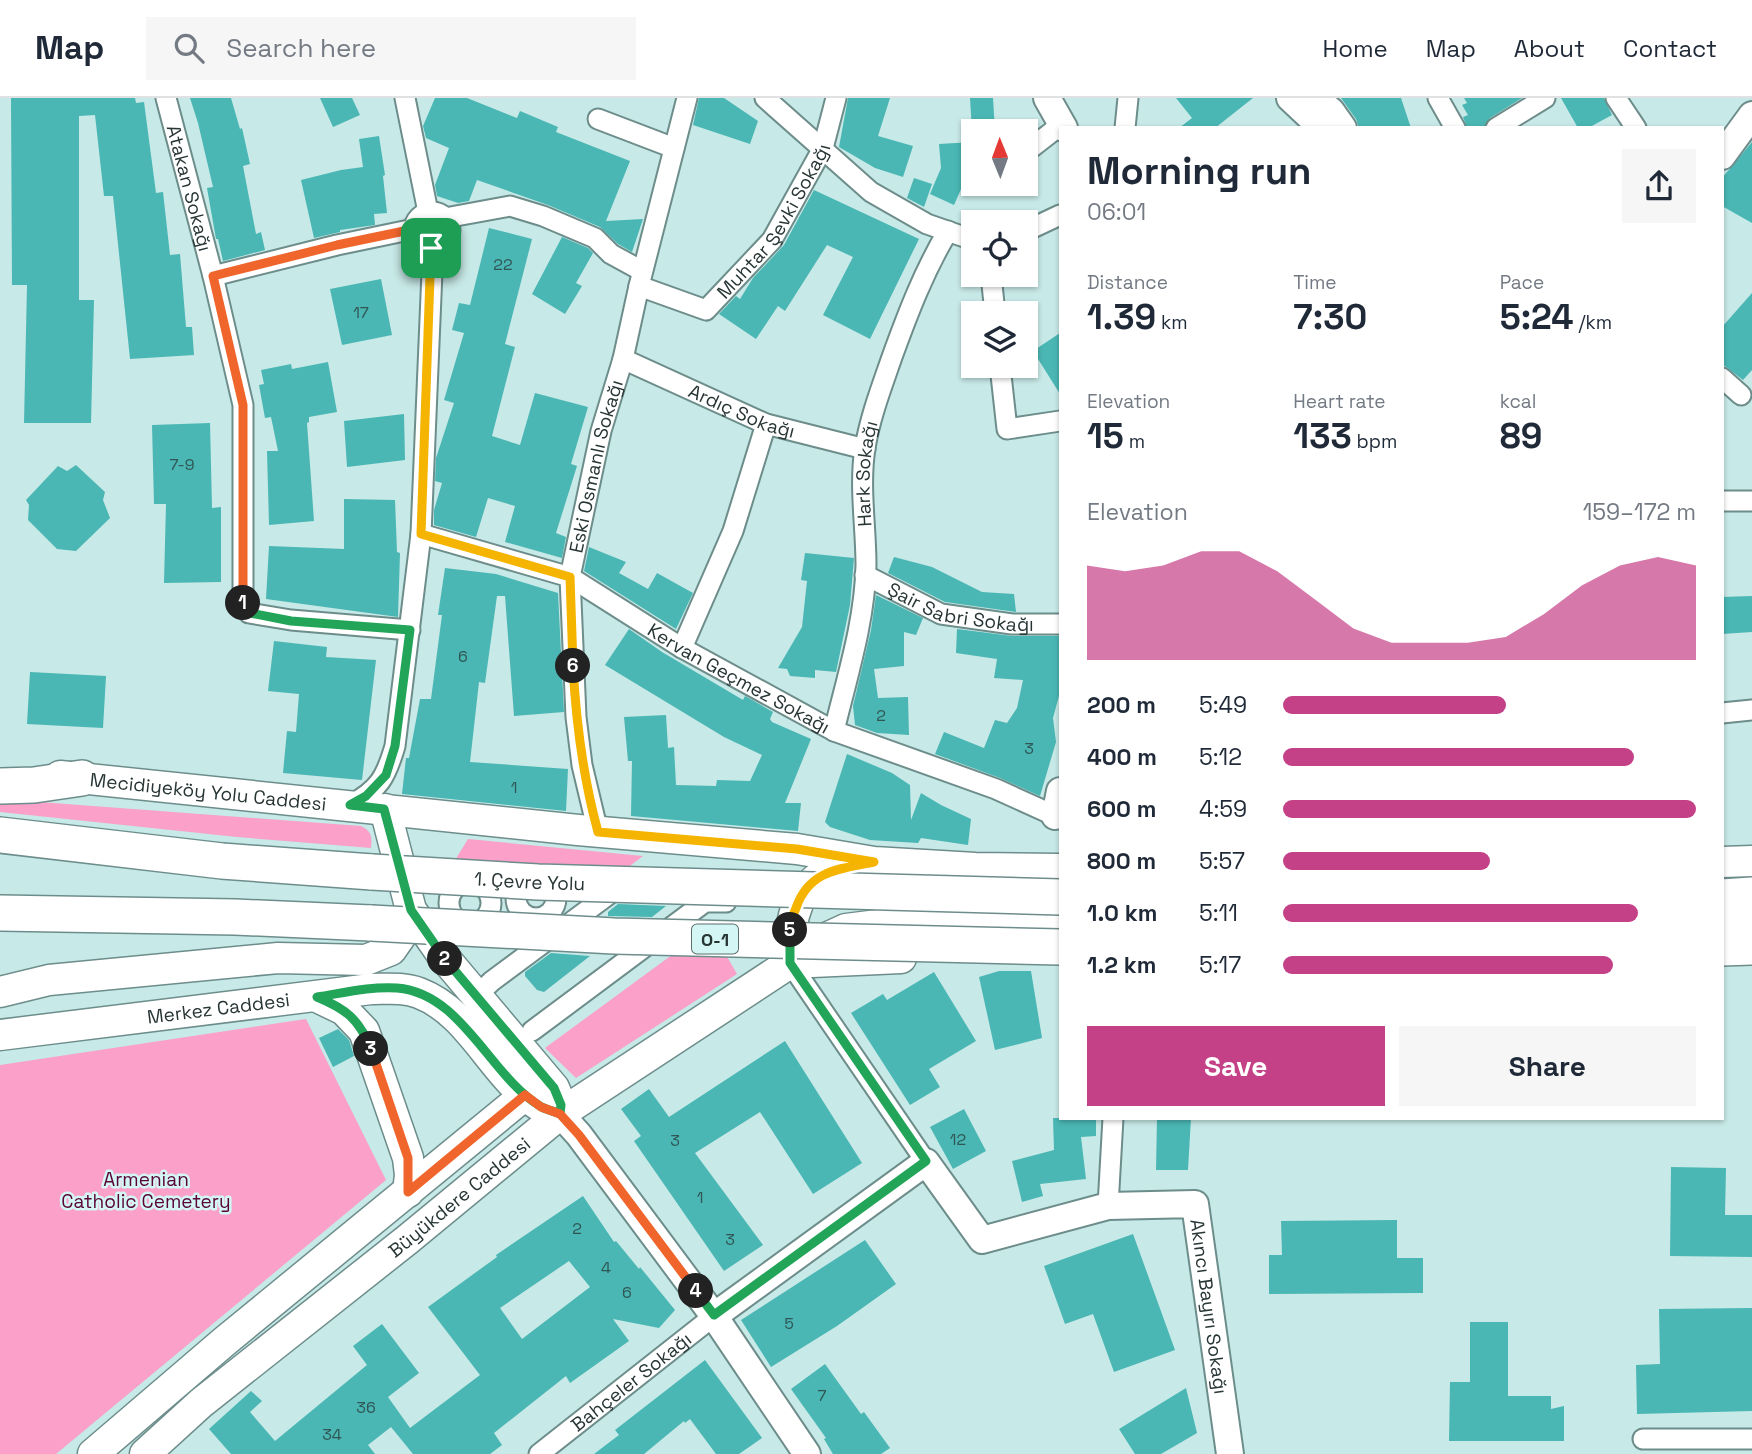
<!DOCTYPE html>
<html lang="en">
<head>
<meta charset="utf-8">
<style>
  body { margin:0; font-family:"Space Grotesk",sans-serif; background:#f6f6f7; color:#1f2937; height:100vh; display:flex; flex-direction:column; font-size:26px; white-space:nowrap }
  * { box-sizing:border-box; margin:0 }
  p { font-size:23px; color:#747a83 }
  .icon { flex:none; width:38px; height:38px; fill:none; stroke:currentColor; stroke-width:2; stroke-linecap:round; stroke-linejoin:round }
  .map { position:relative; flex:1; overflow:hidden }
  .details { position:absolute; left:1059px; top:28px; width:665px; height:994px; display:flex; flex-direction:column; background:#fff; border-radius:0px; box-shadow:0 2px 5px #0004 }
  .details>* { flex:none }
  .needle { width:46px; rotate:359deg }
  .fabs { position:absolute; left:961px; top:21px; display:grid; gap:14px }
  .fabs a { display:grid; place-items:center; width:77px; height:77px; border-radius:0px; background:#fff; box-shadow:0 2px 5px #0004; font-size:35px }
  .pin { position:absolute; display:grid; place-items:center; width:60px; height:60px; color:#fff; margin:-30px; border-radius:14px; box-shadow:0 4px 10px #0006 }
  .km { position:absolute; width:35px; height:35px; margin:-18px; border-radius:50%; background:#222; color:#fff; font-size:19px; line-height:35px; text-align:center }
  .round { display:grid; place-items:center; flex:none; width:74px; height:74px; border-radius:0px; background:#f6f6f7 }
  .head { display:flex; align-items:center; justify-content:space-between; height:119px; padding:0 28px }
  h1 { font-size:38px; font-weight:700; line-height:52px }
  .metrics { display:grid; grid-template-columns:repeat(3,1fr); gap:10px; height:119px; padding:7px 28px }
  .metrics div { display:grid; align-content:center }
  .metrics b { font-size:35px; font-weight:700 }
  .metrics small { font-size:19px; font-weight:400 }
  .metrics p { font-size:19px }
  .chart { height:196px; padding:14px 28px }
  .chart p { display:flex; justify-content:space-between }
  .chart svg { width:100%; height:126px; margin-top:7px; fill:#c54187; opacity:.7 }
  .primary-button { display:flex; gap:14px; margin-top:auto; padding:14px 28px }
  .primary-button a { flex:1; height:80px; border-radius:0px; background:#c54187; color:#fff; font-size:28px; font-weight:700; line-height:80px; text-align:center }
  .primary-button a+a { background:#f6f6f7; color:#1f2937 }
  ul { padding:0 28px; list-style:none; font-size:23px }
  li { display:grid; grid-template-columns:112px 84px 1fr; align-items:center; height:52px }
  li i { height:18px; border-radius:9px; background:#c54187 }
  header { display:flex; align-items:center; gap:42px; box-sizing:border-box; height:98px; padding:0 35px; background:#fff; border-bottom:2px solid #e0e1e3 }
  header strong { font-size:33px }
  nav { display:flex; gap:38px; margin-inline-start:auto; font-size:24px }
  .search { width:490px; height:63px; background:#f6f6f7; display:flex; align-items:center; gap:18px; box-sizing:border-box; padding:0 24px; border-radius:0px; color:#747a83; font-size:26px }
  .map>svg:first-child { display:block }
</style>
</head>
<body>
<header>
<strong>Map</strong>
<div class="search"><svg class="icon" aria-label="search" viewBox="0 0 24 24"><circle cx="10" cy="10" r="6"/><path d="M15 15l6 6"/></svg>Search here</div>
<nav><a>Home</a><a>Map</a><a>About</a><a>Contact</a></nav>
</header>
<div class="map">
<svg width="1752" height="1356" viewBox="0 0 1752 1356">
  <rect width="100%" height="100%" fill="#c7e9e7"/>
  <!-- green -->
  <path fill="#faa0c9" d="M0,701L361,728C372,733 372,739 371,750L237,739L0,714Z
    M468,741L643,758L610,783L454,764Z
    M710,829L737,876L576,980L545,950Z
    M306,921L386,1082L56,1356H0V967Z"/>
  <!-- building -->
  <path fill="#4ab7b4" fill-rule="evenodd" d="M11,0H135L136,5L144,4L156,95L163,94L170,157L180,156L186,229H192L194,257L130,261L113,98H104L95,17L79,18V202H94L91,325H24L27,187H12Z
    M190,0H231L240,31L242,30L250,66L243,68L256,136L261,134L265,152L223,163L218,141H216L207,90L213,89L198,25Z
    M320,0H352L360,17L333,29Z
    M435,0H467L517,20L520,13L558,29L556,34L630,63L606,123L643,121L632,154L618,146L600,129L548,107L477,82L469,103L458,105L437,98L435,87L449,50L426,40L423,28Z
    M699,0H724L758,23L750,46L693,27Z
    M848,0H890L878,38L913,48L903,79L875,70L839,49Z
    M970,0H993L995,33H972Z
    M1176,0H1253L1215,30H1179L1192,20Z
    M1341,0H1401L1411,30H1359L1356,21Z
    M1464,0H1522L1490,20L1484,30H1467L1463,19L1468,17L1462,7L1467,5Z
    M1561,0H1604L1612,17L1588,30H1578Z
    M379,38L385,77L383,78L387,115L374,116L375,127L340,132V134L314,140L301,82L341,72L363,69L359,41Z
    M973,44V64L954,107L930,96L941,70L939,46Z
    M1752,44V125L1722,108V80Z
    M914,80L932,86L924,109L907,100Z
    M814,92L919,141L870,241L823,217L853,159L827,147L785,213L778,208L756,241L719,216L736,198L740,201L753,180L784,147Z
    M489,130L532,141L505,246L515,249L492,338L520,347L535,295L588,309L571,366L577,368L556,435L566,439L562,460L505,444L515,408L488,400L476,439L434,427V412L442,385L435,383L436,360L454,305L444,302L464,235L452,232L459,205L470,207Z
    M562,139L588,150L593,155L576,185L582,188L565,216L532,196Z
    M381,181L392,237L342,247L330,191Z
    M1752,195V272L1743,282L1722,266V229Z
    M1060,235V296L1033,253Z
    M328,264L337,314L309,319V324L307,325L314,423L269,427L267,353H278L271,319L265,320L259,287L264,286L261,272L291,266L292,271Z
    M404,316L405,362L347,369L344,323Z
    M210,325L212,410L221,409V484L164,485L166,406H154L152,327Z
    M76,367L105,394L103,402L110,420L76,453L57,451L28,422L29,407L26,402L58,368L67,373Z
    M344,401L395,402L397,454L400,455L398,519L266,501L269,448L344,451Z
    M589,449L626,464L619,475L648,491L657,475L693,495L676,531L584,473Z
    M805,455L854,460L850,507L836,574L815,572V580L790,578L787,571L778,570L802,529L807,483L801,482Z
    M894,459L932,469L982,494L1014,496L1016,514L945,504L888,475Z
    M445,470L496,476L558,495L564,614L514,618L505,498H497L485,585L479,584L470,664L568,671L566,713L402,696L406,660H409L420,601H431L442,517H438Z
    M876,497L923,520L916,537L904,534V568L874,571L878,600L908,599L909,637L877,635L855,627L853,608L871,532Z
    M1752,498V534L1722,536V499Z
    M629,531L662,554L743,602L745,598L773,614L770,621L772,624L811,641L785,705H801L798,733L631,718L632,663H628L624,619L666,617L668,650L674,649L676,687L716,688L717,682L750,683L762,657L724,639L605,567Z
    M957,531L1012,538H1060V594L1053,620L1056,644L1040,698L1000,680L935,656L944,634L984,650L995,622L1007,625L1017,610L1023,582L994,580L997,561L956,555Z
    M274,543L327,549L326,559L376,562L362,682L283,675L287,633L296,634L299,596L268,593Z
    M30,574L106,578L103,630L27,626Z
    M847,656L892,675L910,687L911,722L921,695L941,707L971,721L968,747L921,740L918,745L870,742L830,729L825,724Z
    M618,806L666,808L652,819L608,818V814Z
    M551,855L590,858L544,894L537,892L525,878V874Z
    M999,873H1031L1042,940L995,952L979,879Z
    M934,874L976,943L929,971L940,989L910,1007L851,915L883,896L887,902Z
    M338,931L349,942L354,958L333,969L319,940Z
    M785,943L862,1065L813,1096L760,1014L695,1055L763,1147L724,1173L634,1043L641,1038L621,1011L649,991L669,1019Z
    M964,1011L986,1053L953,1071L930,1029Z
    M1053,1020H1096V1038L1081,1039L1086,1081L1040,1086L1043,1098L1022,1104L1012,1063L1054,1052Z
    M1157,1020H1191L1188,1072H1156Z
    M1671,1069L1726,1070L1725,1117H1752V1159L1670,1158Z
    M583,1098L614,1144L616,1143L639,1171L640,1169L675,1212L659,1230L613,1221L629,1243L570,1285L566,1278L494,1335L502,1347L490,1356H413L391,1329L368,1347L375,1356H231L209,1331L251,1293L262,1303L250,1314L275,1343L367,1267L353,1248L382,1226L419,1275L388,1299L410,1330L480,1277L428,1209L497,1159L496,1157ZM569,1163L590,1189L522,1241L500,1210Z
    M1397,1122V1160H1423V1195L1269,1196V1157H1282L1281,1123Z
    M1133,1136L1175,1252L1114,1274L1093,1216L1065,1226L1044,1168Z
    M865,1142L896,1186L837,1228L771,1269L741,1222Z
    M1752,1210V1313L1637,1316L1636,1267L1660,1266L1659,1211Z
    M1470,1224H1508V1298H1551V1311L1564,1308V1343H1449L1450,1284H1470Z
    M705,1262L762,1340L739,1356H716L690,1321L685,1325L684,1323L644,1356H594L619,1337L615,1332Z
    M825,1266L861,1316L864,1314L890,1350L881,1356H833L824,1341L826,1340L791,1291Z
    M1186,1290L1197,1335L1161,1356H1135L1119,1331Z"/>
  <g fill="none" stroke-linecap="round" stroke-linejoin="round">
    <!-- street casing -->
    <g stroke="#6d8d8b" stroke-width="23">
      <g id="street">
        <path id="s1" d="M166,0L213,178L243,307V507L249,515L291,522L410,532"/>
        <path d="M405,0L428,114"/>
        <path d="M765,0L871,94L927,126L973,142"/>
        <path d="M1438,0L1455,30"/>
        <path d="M1616,0L1636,30"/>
        <path d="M598,21L674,50"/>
        <path d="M1125,30L1128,0"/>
        <path d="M1496,30L1545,0"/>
        <path d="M1026,54L1062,26"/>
        <circle cx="432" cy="132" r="18"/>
        <path d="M445,120L510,108L543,118L595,140L611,156L642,173"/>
        <path d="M1026,133L1060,117"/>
        <path d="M991,177L995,215"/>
        <path d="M213,178L337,147L414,131"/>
        <path id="s2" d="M639,188L706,212L772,142L823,50L836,0"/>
        <path id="s3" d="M623,261L766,326L865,351"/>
        <path d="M1000,268L1007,331L1060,323"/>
        <path d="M1722,280L1741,297"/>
        <path d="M1722,403H1752"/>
        <path id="s4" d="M421,436L570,479L682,550L834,633L996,691L1060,720"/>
        <path id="s5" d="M865,477L941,516L1012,526H1060"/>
        <path d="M682,550L733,433L766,326"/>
        <path d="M1722,615L1752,612"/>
        <path id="s6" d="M834,633C847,579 865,523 866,467C866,428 859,389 865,350C870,319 882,288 892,259C908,215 924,173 948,133"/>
        <path d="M350,707C379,692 386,679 395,648L421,436L433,150"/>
        <path id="s7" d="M598,734L582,667L576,619L570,479L601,333L623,261L639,188L687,0"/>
        <circle cx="536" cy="800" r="20"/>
        <circle cx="470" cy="805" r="21"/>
        <path d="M790,865L926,1064"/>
        <path d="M476,898L492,883L620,788"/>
        <path d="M532,933L705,804H726"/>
        <path d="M1108,1108L1113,1020"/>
        <path d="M1643,1341H1752"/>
        <path id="s8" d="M539,1356L714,1218"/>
      </g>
    </g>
    <!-- secondary casing -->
    <g stroke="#6d8d8b" stroke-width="30">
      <g id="secondary">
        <path d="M1047,0L1064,30"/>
        <path d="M1290,0L1322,30"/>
        <path d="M1315,0L1331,13L1343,30"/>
        <path d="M1722,58L1752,17"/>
        <path d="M1055,718L1060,693"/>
        <path d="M560,1016L579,1037L714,1218L807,1356"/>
        <path id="s9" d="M714,1218L926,1064L982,1142L1108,1108L1195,1106L1230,1356"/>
      </g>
    </g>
    <!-- primary casing -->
    <g stroke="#6d8d8b" stroke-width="33">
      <g id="primary">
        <path id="s10" d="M60,678L578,732L797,751L874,764L975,770L1060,771"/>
        <path d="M385,711L411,812L443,858L554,990L561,1007L560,1016"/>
        <path d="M1722,764L1752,763"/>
        <path d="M1722,819L1752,818"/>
        <path d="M790,865L901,860"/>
        <path d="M790,865C790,832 791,799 820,778"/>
        <path d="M0,894L49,882L278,860L366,862L391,852L407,829L411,812"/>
        <path d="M317,899L344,912L364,933L408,1060L410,1077L408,1094"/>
        <path id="s11" d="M0,937L371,891C387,891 403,889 419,895C472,915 493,980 540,1008C546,1012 554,1013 560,1016"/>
        <path d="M93,1356L225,1243L525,997"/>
        <path id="s12" d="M145,1356L201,1305L407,1142L560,1016L790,865L809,848L846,831L926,821L1060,822"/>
      </g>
    </g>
    <!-- highway casing -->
    <g stroke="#6d8d8b" stroke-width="38">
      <path id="highway" d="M0,688L34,687L82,680
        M0,737L222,763L372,774
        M1722,799L1752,797
        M0,815L235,819L371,825
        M1722,850L1752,849"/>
    </g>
    <!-- street -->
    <use href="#street" stroke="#fff" stroke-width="19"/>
    <!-- secondary -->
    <use href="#secondary" stroke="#fff" stroke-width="26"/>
    <!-- primary -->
    <use href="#primary" stroke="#fff" stroke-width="30"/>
    <!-- highway -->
    <use href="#highway" stroke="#fff" stroke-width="35"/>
    <!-- highway-bridge casing -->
    <g stroke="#6d8d8b" stroke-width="38" stroke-linecap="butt">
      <g id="highway-bridge">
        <path id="s13" d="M372,774L538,784L1060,799"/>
        <path d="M371,825L614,838L1060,849"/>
      </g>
    </g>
    <!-- highway-bridge -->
    <use href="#highway-bridge" stroke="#fff" stroke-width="35"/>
  </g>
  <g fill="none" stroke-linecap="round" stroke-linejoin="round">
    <!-- split-1 casing -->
    <g stroke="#fff" stroke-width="14">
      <path id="split-1" d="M243,505V307L213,178L337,147L414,131C415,142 420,148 431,150"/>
    </g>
    <!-- split-2 casing -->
    <g stroke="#fff" stroke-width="14">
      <path id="split-2" d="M243,505L250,515L291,523L410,532L395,648L386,677L366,698L350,707L384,711L411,812L445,861"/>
    </g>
    <!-- split-3 casing -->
    <g stroke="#fff" stroke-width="14">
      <path id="split-3" d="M371,951C359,921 346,911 317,899C343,895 371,888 397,890C462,895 490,978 540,1008C546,1012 554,1013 560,1016L561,1007L554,990L445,861"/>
    </g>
    <!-- split-4 casing -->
    <g stroke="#fff" stroke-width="14">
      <path id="split-4" d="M371,951L408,1060V1094L525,997L541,1009L560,1016L579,1037L696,1193"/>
    </g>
    <!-- split-5 casing -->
    <g stroke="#fff" stroke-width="14">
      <path id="split-5" d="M696,1193L714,1217L926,1063L790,865V832"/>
    </g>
    <!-- split-6 casing -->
    <g stroke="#fff" stroke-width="14">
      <path id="split-6" d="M573,568C576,625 583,679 598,734L797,751L874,764C840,771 809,772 796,810C793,817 790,824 790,832"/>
    </g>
    <!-- split-7 casing -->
    <g stroke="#fff" stroke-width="14">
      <path id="split-7" d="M431,150L421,436L570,479L573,568"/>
    </g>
    <!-- split-1 -->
    <use href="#split-1" stroke="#f0652b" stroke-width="9"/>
    <!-- split-2 -->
    <use href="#split-2" stroke="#22a559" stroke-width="9"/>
    <!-- split-3 -->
    <use href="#split-3" stroke="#22a559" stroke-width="9"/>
    <!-- split-4 -->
    <use href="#split-4" stroke="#f0652b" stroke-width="9"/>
    <!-- split-5 -->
    <use href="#split-5" stroke="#22a559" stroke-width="9"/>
    <!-- split-6 -->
    <use href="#split-6" stroke="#f5b400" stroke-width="9"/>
    <!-- split-7 -->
    <use href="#split-7" stroke="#f5b400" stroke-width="9"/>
  </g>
  <g text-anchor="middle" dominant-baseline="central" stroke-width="5" stroke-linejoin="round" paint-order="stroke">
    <!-- number labels -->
    <g font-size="16" fill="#305655">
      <text x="503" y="166">22</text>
      <text x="361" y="214">17</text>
      <text x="182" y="366">7-9</text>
      <text x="463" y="558">6</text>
      <text x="881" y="617">2</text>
      <text x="1029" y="650">3</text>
      <text x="514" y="689">1</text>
      <text x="958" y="1041">12</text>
      <text x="675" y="1042">3</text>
      <text x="700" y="1099">1</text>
      <text x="577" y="1130">2</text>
      <text x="730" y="1141">3</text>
      <text x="606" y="1169">4</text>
      <text x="627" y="1194">6</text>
      <text x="789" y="1225">5</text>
      <text x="822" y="1297">7</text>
      <text x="366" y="1309">36</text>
      <text x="332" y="1336">34</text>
    </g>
    <!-- shield labels -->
    <rect fill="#d4f6f4" stroke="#5c6f6e" stroke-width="2" x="692" y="826.5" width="46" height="29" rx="5"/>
    <g font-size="18" font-weight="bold" fill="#283535">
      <text x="715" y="841">O-1</text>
    </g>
    <!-- street labels -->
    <g font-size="19" fill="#283535" stroke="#d4f6f4">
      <text stroke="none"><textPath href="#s1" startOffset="93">Atakan Sokağı</textPath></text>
      <text stroke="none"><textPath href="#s2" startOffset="184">Muhtar Şevki Sokağı</textPath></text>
      <text stroke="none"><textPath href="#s3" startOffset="130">Ardıç Sokağı</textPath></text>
      <text stroke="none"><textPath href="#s7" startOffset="371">Eski Osmanlı Sokağı</textPath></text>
      <text stroke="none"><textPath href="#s6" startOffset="261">Hark Sokağı</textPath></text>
      <text stroke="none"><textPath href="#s5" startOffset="103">Şair Sabri Sokağı</textPath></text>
      <text stroke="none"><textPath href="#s4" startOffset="352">Kervan Geçmez Sokağı</textPath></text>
      <text stroke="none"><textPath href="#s10" startOffset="149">Mecidiyeköy Yolu Caddesi</textPath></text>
      <text stroke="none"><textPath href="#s13" startOffset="158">1. Çevre Yolu</textPath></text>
      <text stroke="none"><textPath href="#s11" startOffset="220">Merkez Caddesi</textPath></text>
      <text stroke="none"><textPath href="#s12" startOffset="406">Büyükdere Caddesi</textPath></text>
      <text stroke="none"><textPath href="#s9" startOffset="679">Akıncı Bayırı Sokağı</textPath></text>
      <text stroke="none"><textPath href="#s8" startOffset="117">Bahçeler Sokağı</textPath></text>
    </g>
    <!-- park labels -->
    <g font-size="19" fill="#5a0537" stroke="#d4f6f4">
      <text x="146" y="1081">Armenian<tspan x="146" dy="22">Catholic Cemetery</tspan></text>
    </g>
  </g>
</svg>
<div class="fabs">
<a><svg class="needle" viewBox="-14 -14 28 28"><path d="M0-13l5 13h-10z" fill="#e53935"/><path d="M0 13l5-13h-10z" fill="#747a83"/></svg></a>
<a><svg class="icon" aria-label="locate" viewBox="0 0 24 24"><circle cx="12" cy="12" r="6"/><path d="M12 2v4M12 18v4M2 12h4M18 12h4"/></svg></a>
<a><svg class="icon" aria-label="layers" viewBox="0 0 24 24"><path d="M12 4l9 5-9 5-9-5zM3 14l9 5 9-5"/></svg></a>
</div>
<div class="pin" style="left:431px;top:150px;background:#1e9e55"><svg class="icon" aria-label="arrive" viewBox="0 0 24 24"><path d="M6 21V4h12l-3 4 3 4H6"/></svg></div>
<b class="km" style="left:243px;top:505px">1</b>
<b class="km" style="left:445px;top:861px">2</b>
<b class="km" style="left:371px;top:951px">3</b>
<b class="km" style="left:696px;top:1193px">4</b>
<b class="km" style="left:790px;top:832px">5</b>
<b class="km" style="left:573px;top:568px">6</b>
<section class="details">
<div class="head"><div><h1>Morning run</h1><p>06:01</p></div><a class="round"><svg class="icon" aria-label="share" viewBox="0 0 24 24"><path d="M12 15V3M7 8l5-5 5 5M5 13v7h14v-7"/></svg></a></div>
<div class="metrics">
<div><p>Distance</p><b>1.39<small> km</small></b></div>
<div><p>Time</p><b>7:30</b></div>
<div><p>Pace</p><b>5:24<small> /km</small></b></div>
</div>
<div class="metrics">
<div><p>Elevation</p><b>15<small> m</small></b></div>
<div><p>Heart rate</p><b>133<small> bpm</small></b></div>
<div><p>kcal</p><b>89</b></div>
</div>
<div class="chart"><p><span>Elevation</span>159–172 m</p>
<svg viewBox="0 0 160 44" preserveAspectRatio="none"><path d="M0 44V11L10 13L20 11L30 6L40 6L50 13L60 23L70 33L80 38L90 38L100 38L110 36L120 28L130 18L140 11L150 8L160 11V44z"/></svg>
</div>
<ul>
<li><b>200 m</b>5:49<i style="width:54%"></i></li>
<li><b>400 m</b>5:12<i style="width:85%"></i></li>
<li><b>600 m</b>4:59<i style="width:100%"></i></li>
<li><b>800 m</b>5:57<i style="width:50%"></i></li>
<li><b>1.0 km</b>5:11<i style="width:86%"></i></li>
<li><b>1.2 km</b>5:17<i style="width:80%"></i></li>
</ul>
<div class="primary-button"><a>Save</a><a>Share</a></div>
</section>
</div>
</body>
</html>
